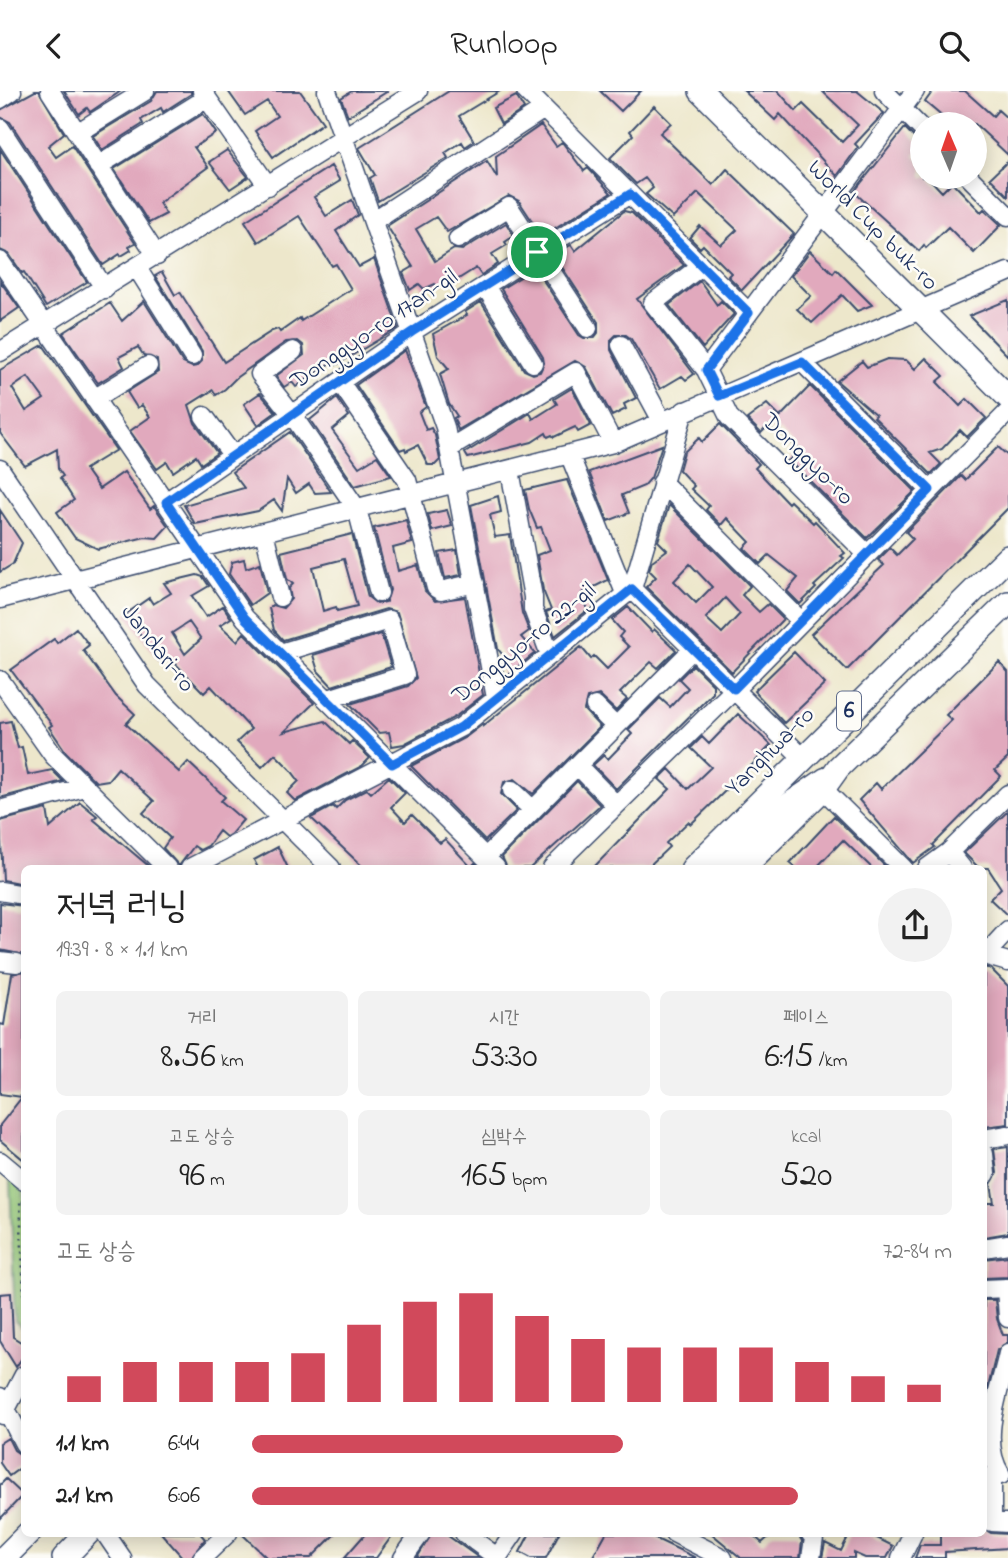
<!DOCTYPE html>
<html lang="ko">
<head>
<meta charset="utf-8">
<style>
  body { margin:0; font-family:"Indie Flower","Poor Story",sans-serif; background:#f2f2f2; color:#222; height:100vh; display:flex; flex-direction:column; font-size:26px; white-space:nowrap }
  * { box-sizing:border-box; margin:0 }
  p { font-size:23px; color:#767676 }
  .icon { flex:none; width:38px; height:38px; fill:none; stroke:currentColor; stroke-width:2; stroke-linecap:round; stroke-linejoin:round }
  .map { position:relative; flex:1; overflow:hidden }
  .sheet { position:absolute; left:21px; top:774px; width:966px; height:672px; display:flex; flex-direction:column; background:#fff; border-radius:10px; box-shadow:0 4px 18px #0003 }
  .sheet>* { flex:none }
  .needle { width:46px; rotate:358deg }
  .fabs { position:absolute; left:910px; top:21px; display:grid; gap:14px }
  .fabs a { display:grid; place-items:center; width:77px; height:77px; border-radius:50%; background:#fff; box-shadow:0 4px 18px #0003; font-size:35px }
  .pin { position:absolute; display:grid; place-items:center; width:60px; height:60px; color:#fff; margin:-30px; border:4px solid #fff; border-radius:50%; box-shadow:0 2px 7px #0007 }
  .round { display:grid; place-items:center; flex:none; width:74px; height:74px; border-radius:37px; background:#f2f2f2 }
  .overview { display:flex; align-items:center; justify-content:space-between; height:119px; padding:0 35px }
  h1 { font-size:38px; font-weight:600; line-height:52px }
  .stats { display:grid; grid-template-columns:repeat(3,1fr); gap:10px; height:119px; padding:7px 35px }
  .stats div { display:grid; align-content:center; border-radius:10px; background:#f2f2f2; text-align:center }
  .stats b { font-size:35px; font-weight:600 }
  .stats small { font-size:19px; font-weight:400 }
  .stats p { font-size:19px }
  .chart { height:196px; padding:14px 35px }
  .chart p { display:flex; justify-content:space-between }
  .chart svg { width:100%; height:126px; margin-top:7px; stroke:#d1495b; stroke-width:6 }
  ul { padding:0 35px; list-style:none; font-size:23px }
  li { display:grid; grid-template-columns:112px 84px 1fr; align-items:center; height:52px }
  li i { height:18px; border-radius:9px; background:#d1495b }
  header { display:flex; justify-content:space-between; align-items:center; height:91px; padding:0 35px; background:#fff; font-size:32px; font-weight:600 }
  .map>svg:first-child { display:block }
</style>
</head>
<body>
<header><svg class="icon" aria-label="back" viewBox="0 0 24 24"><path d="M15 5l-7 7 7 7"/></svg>Runloop<svg class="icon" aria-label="search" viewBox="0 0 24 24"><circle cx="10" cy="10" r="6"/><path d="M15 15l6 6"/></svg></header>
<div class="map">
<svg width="1008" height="1467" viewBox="0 0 1008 1467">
  <rect width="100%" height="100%" fill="#fdfcf7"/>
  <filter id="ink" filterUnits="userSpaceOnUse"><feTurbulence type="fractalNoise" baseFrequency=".0143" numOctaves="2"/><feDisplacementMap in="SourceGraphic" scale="14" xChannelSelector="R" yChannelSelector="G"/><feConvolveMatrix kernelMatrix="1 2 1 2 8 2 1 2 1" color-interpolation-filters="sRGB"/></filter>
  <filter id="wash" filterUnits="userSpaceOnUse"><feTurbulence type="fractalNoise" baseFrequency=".00686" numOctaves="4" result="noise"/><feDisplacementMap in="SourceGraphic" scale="28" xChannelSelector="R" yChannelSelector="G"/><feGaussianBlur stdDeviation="1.57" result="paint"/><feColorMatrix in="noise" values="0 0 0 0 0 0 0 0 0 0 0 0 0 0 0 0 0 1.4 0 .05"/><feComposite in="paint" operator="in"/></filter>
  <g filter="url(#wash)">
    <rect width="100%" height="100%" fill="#ede7cb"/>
    <!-- green -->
    <path fill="#9acd7c" stroke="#5a7e6d" stroke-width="2" d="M10,1086L24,1098V1238L15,1230Z"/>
    <g id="blocks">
      <!-- building -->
      <path fill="#e1a9bd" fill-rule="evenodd" d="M35,0H39L64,42L48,55L56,66L72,55L135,152L129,155L131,159L121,165L120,163L103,174L10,31L0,26V19Z
        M64,0H121L90,21L87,17L79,23Z
        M157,0H191V3L163,21L161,17L141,29L143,33L102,59L93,45L151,10Z
        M228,0H300L323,32L273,66L255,40L277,25L267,10L245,24Z
        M352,0H388L348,25L341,7Z
        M449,0H500L459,25L474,50L465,56L462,51L445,62L448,67L378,110L370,87L375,84L359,57Z
        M600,0H641L621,20Z
        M744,0H778L796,20L803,13L842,51L858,34L822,0H857L884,22L855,53L858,56L837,85L780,23L775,29Z
        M933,0H965L993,25L998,19L1008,28V64L975,33H951L925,11Z
        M516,5L524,18L501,33L493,17Z
        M654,15L671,32L660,42L713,94L727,78L794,143L742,199L728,185L731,182L703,154L700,157L690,147L700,135L721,154L737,139L698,102L673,127L646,103L653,97L645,87L636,93L610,67L633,44L630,40Z
        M203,23L216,42L194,56L208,76L159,112L166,123L149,132L114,78Z
        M541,34L556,55L562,51L584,80L588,77L611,102L542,145L519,110L509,105L447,141L436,126L416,138L435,170L454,158L462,159L506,132L514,145L505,151L507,154L492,163L498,173L481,184L476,177L452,192L449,189L437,196L435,193L424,198L419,193L410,199L403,182L413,176L387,135L487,70L497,87L496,65Z
        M905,37L922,55L914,64L922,73V86H928L942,101L952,91L981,121L984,118L1001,134L974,162L948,136L926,157L924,154L919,160L854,101Z
        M0,58L87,191L46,216L24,181L22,182L9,163L0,159Z
        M227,59L248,86L230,98L209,71Z
        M1008,70V105L990,87Z
        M331,75L340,90L314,106L326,125L352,109L358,124L336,140L359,176L374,168L398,237L336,274L333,270L296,296L292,291L284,296L276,285L304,264L303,254L298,250L286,251L237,286L225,298L216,304L213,299L189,314L195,332L217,362L201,373L196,365L173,381L167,371L157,378L130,340L150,326L142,314L137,317L127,301L158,281L157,269L144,265L138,256L119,266L124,276L98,292L63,242L110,212L122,230L144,210L183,272L192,276L197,275L202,270V260L155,185L162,181L175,204L180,201L224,271L272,240L278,238L280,241L300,227L301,230L351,198L336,173L332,175L299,125L258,151L245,130Z
        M624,120L632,122L684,174L637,208L694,283L686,289L682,285L660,298L631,248L626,244H616L611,249V259L636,307L624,313L626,318L612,325L586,276L575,270L458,339L454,327L457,325L449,313L440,283L449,278L438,265L433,243L467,224L465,221L481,211L524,279L533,283L540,281L544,272L543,266L501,198L535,177L579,244L584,247H594L598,242V231L554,164L571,154L575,160Z
        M810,160L833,182L836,178L872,214L857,220L842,204L812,232L797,218L811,205L791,185Z
        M0,190L19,217L0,230Z
        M700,190L717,214L721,210L734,223L703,257L669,214Z
        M1008,209V265L969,225Z
        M43,254L116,359L85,378L99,398L124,381L150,418L154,415L168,435L157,447L145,446L98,458L75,447L57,421L74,409L60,387L63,385L58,378L57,358L25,375L0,342V279ZM28,286L44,308L26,320L12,297Z
        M405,259L426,316L419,321L426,339L431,337L435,344L440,369L435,374H428L418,354L406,360L405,357L400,359L356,294Z
        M926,267L944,285L937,291L960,315L967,308L986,327L967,346L960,339L942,358L930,362L941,373L931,383L874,326L876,324L837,290L862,270L867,276L887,268L906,269L915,278Z
        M810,295L915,400L867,447L789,369L800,359L779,339L776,342L768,335L761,342L747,328L767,313L780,326Z
        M572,297L591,334L578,341L575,336L554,346L552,344L548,346L546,342L532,351L468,367L465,362L530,322L533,328L557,313L554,308Z
        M260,302L276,321L258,334L244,313Z
        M337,307L349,325L332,339L359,376L377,365L391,385L355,395L310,329Z
        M720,333L759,373L755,377L788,412L790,410L813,432L815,430L845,462L841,465L844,467L814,495L816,497L800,513L787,500L798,487L769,464L760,473L744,457L750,451L727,427L721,434L706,419L709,415L691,398L694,395L679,379L684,361L699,347L702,351Z
        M290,341L331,401L315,402L309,393L296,402L287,388L282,420L274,409L258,420L195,433L184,414L244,397L232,381Z
        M662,354L651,387L644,395L622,404L629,422L608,430L589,381Z
        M998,356L1008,365V417L847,579L811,543L884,474L878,469L890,457L897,464L913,448L906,441L961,385L965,389Z
        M567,389L608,489L582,502L588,519L555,545L546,521L551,519L543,499L537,464L550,459L541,436L537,437L529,418L525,399Z
        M498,405L501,421L490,424L495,446L510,444L522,522L529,540L521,546L535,562L504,587L501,572L506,568L498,558L471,414Z
        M669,414L750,495L742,504L759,521L768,513L783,528L732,581L646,496L656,486L649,479L652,470L667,459L658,450ZM690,473L712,496L696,512L674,490ZM725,507L740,523L722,542L706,527Z
        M0,419L22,452L13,473L0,481Z
        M447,419L452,435L432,440L428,423Z
        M406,429L412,452L393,457L398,480L418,474L425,500L435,510L465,506L483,604L455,626L404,653L392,655L389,641L379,642L350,613L408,595L416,587L397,521L386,518L283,549L274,539L269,517L272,514L283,517L291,508L289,497L293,493L287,488L281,461L352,443L368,506L377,513L386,511L390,499L374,437ZM344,468L357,515L337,520L336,516L323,520L313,476Z
        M457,459L461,484L445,487L439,462Z
        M244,468L246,477L260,472L267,502L250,514L229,483L232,471Z
        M197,484L203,486L209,495L192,505L206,526L223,515L231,527L220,534L237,550L244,542L314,612L284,641L325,630L349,653L352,650L370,667L362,675L295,710L287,702L299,690L290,678L275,663L262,676L237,651L251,638L211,595L204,602L168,565L159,570L126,523L149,507L153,513L171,502L164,492ZM189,531L201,548L185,563L172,542Z
        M628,516L652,541L654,538L676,559L658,577L651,571L620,602L627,608L616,620L599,604L587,607L584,619L600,636L533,703L515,688L504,691L501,703L517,719L485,750L411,675L466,646L483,633V635L581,556L591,568L594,565L607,578L629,556L619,546L623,541L612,529Z
        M76,537L89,554L83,559L116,605L135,623L126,633L179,681L188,671L225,706L221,710L243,729L231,743L226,746L219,740L208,755L200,759L194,755L179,775L163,757L170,747L143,722L154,710L118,677L108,689L96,691L66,661L49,636L52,634L11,579L54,548L57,552Z
        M381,543L391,576L332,595L318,580L313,564Z
        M794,561L825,593L784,632L754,600Z
        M999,571L1008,581V667L995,679L1001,685L933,754L935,756L913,772L859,709L876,692L881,698L952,629L946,624Z
        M693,574L713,594V602L616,698L593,674L604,664L608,668L632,643L628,639L660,607L670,616L688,597L679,588Z
        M738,623L771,654L752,674L691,733L688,731L666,752L669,756L647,777H593L670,698L659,688L669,678L688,698L711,676L691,657L702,646L709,653Z
        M11,630L18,657L22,656L28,684L52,679L63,690L0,707V632Z
        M389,686L405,702L391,716L405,731L412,724L440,752L445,748L471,776L475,772L480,777H364L311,727L333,715L336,718L345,709L367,698L371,702Z
        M577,690L600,714L530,777H507L502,766Z
        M80,711L97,725L93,728L151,777H24V793L3,789L0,730L47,718L50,737Z
        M1008,720V825L990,808L1001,797L988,777H979L964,762Z
        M834,725L887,777H872L843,749L816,777H796L790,772Z
        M278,756L288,777H258L254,769Z
        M0,812L24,815V864L0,859Z
        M984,876L991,878L1008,895V1033L984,1036Z
        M24,880V1069L0,1049V1034L22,1006L0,1003V933L4,934L12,883Z
        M1008,1056V1142L984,1146V1112H994L991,1093L997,1082L994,1058Z
        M1008,1165V1186L984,1187V1168Z
        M11,1202L13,1246L24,1253V1264L16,1276L0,1250V1203Z
        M984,1209H995L997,1228L1003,1244H1008V1251L997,1259L984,1313Z
        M8,1347L14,1359L24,1366V1374L9,1385L0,1372V1352Z
        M6,1388L23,1404L0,1428V1394Z
        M984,1438L991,1442L1008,1443V1457L945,1461V1467H915L920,1454H940V1442H984Z
        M161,1442H200L205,1448L191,1467H183Z
        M241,1442H336L311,1467H267Z
        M366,1442H394L376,1467H344Z
        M432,1442H444L479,1467H417Z
        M530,1442H559L546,1467H531L520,1461Z
        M606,1442H644L696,1467H592Z
        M711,1442H751L762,1452L773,1442H797L802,1450L800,1467H741Z
        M850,1442H867L893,1455L887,1467H865L854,1462V1467H822L825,1452L841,1460Z"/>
    </g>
  </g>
  <g filter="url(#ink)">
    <use href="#blocks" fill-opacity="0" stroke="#3a4b6e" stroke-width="2"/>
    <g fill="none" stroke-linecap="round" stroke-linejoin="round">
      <!-- minor casing -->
      <g stroke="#3a4b6e" stroke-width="21">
        <path id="minor" d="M50,0L157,165
          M202,0L268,95
          M327,0L445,336L496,607
          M526,0L749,222
          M884,0L922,38
          M0,8L12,0
          M0,37L105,198
          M77,42L145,0
          M98,75L207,7
          M969,86L1008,125
          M373,130L544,18
          M458,148L509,116L588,237
          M0,170L245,527L496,777
          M701,175L653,212L706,279
          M137,177L192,265
          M485,195L533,272
          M621,254L662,330
          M293,260L260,283L293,325L357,418L379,502
          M0,261L418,0
          M802,271L930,399
          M340,291L407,389L436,497L441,500L475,492
          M94,308L148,275
          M204,325L233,365
          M450,357L576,281L613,352
          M570,365L623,497L632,498
          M0,378L147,594L331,777
          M510,379L533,506V518L550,564
          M662,391L801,530
          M166,411L412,241L630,103
          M264,441L280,506
          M867,463L729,326L706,279L915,0
          M632,498L802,666
          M0,508L613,352L1008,181
          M280,562L389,529L405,584L328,608
          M0,589L53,664L167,777
          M595,615L615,635
          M577,674L616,714
          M823,698L903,777
          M512,699L533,719
          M0,719L84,696
          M949,761L962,777
          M486,766L693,558
          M190,777L461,636L632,498L684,320
          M552,777L734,599L1008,321
          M719,777L777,719L825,686
          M927,777L949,761L1008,703
          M0,800L24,804
          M984,864L1008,871
          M984,865L1008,839
          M0,870L17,872
          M984,1048L1008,1044
          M984,1063L986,1083
          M0,1070L24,1090
          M984,1157L1008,1153
          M1006,1197L1008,1227
          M984,1198L1008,1197
          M0,1306L24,1353
          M3,1324L24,1284
          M992,1384V1431L1008,1432
          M1001,1384C978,1349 1000,1300 1008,1262
          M105,1442L122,1467
          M464,1442L498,1467
          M674,1442L723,1467
          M810,1442L814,1447L811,1467
          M202,1467L228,1442
          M403,1467L421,1442
          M497,1467L514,1442
          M901,1467L913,1442"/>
      </g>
      <!-- major casing -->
      <g stroke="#3a4b6e" stroke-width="26">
        <path id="major" d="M701,0L1008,306
          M693,777L1008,466
          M743,777L823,698L838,677L1008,512
          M4,1467L29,1442
          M64,1467L88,1442"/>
      </g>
      <!-- path -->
      <path stroke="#3a4b6e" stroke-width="2.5" stroke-dasharray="2 5" stroke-linecap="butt" d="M24,1111L20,1109L24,1207"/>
      <!-- minor -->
      <use href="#minor" stroke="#fff" stroke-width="18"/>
      <!-- major -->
      <use href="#major" stroke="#fff" stroke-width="23"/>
    </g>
  </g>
  <g fill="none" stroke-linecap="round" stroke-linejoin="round" filter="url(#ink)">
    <!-- route casing -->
    <g stroke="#fff" stroke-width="14">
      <path id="route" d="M630,103L749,222L706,279L719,305L802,271L930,399L734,598L632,498L461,636L392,673L245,527L166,411L412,241Z"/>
    </g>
    <!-- route -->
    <use href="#route" stroke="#1a73e8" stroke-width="9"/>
  </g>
  <g text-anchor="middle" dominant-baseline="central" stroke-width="5" stroke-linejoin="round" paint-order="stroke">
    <!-- shield labels -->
    <rect fill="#fdfcf7" stroke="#5f6c8c" stroke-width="2" x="837" y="600.5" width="24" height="39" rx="5"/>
    <g font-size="23" font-weight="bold" fill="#1b2f5e">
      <text x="849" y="620">6</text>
    </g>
    <!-- street labels -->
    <g font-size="24" fill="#1b2f5e" stroke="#fdfcf7">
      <text transform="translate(872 135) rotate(45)">World Cup buk-ro</text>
      <text transform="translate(375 239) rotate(-34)">Donggyo-ro 17an-gil</text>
      <text transform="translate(807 369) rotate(45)">Donggyo-ro</text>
      <text transform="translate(525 553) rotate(-39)">Donggyo-ro 22-gil</text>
      <text transform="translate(157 558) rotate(52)">Jandari-ro</text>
      <text transform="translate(771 661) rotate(-45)">Yanghwa-ro</text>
    </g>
  </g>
</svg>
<div class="fabs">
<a><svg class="needle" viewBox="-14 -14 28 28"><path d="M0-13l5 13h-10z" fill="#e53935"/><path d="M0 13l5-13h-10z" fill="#767676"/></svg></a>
</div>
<div class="pin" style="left:537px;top:161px;background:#1e9e55"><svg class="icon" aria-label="arrive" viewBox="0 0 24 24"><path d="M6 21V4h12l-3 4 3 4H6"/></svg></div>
<section class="sheet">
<div class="overview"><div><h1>저녁 러닝</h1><p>19:39 · 8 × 1.1 km</p></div><a class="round"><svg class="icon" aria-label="share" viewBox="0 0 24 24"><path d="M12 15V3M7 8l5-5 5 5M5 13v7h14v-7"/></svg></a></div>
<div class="stats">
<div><p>거리</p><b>8.56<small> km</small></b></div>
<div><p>시간</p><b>53:30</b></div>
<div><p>페이스</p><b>6:15<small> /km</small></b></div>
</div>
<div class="stats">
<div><p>고도 상승</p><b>96<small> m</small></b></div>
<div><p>심박수</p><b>165<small> bpm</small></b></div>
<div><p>kcal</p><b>520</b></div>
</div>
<div class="chart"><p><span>고도 상승</span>72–84 m</p>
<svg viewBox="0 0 160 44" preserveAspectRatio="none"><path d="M5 44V35M15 44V30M25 44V30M35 44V30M45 44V27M55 44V17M65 44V9M75 44V6M85 44V14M95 44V22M105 44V25M115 44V25M125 44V25M135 44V30M145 44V35M155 44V38"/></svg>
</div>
<ul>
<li><b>1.1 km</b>6:44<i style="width:53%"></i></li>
<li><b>2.1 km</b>6:06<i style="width:78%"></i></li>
</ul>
</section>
</div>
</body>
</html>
